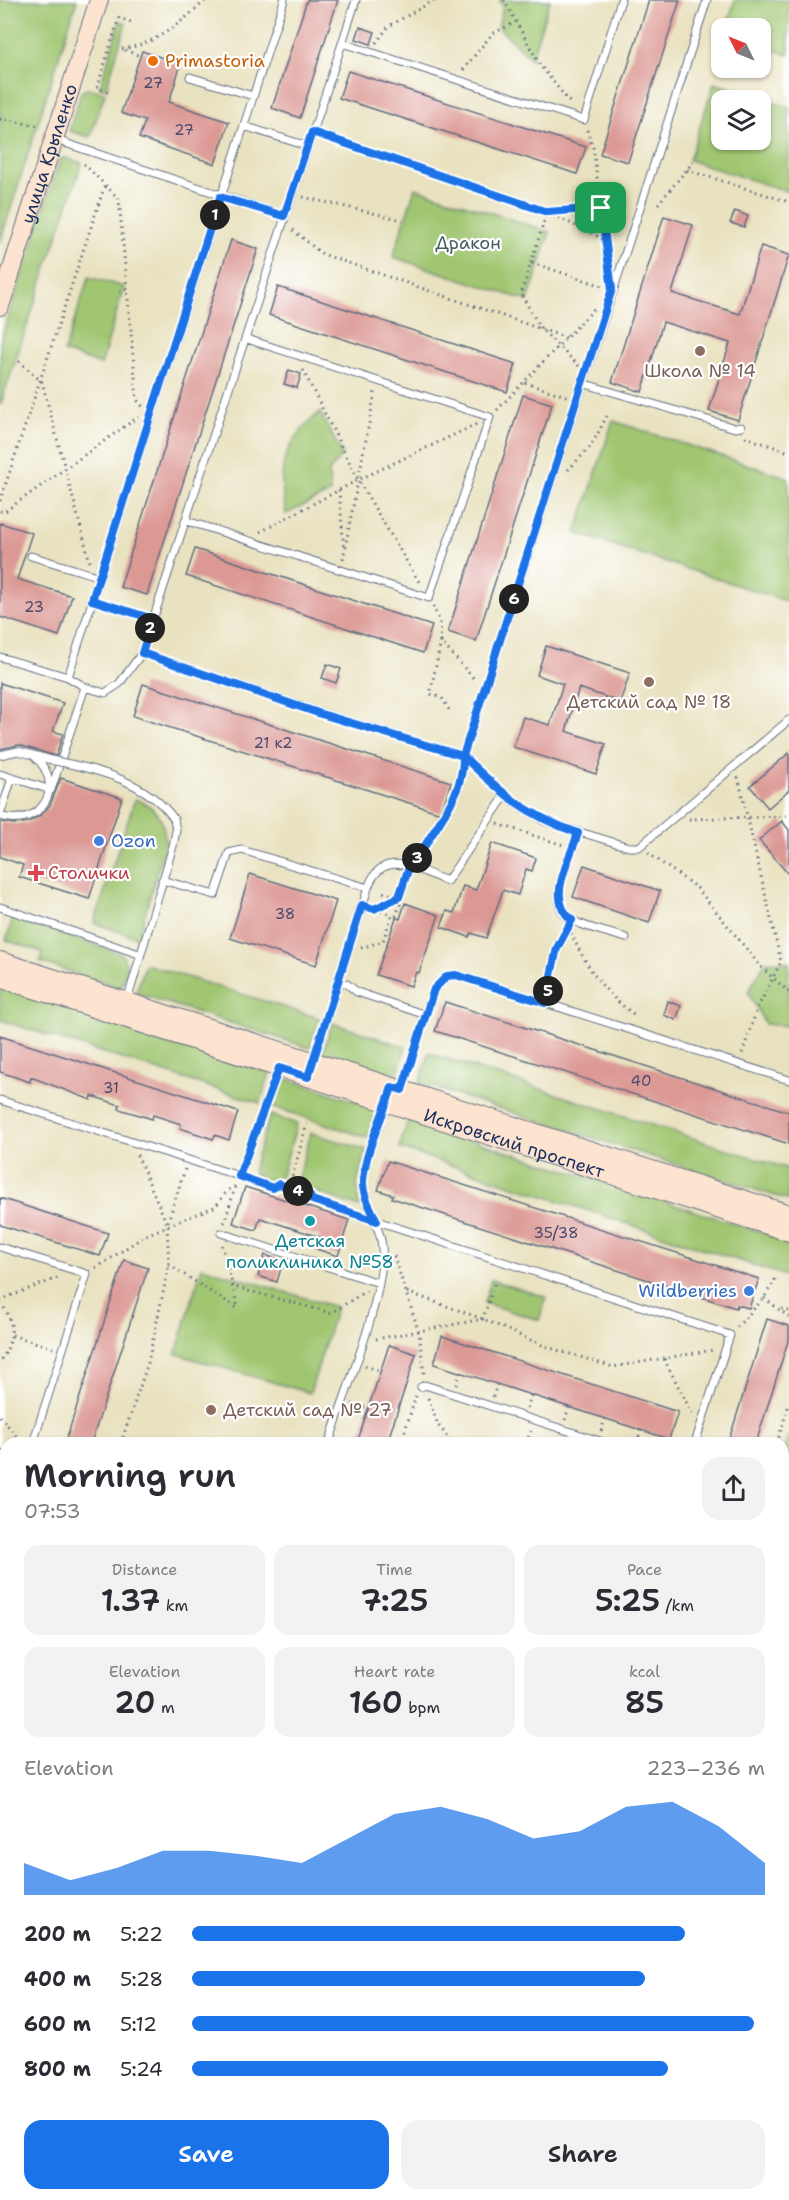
<!DOCTYPE html>
<html lang="en">
<head>
<meta charset="utf-8">
<style>
  body { margin:0; font-family:"Shantell Sans",sans-serif; background:#f2f2f3; color:#2b2b33; height:100vh; display:flex; flex-direction:column; font-size:22px; white-space:nowrap }
  * { box-sizing:border-box; margin:0 }
  p { font-size:20px; color:#7c7c81 }
  .icon { flex:none; width:33px; height:33px; fill:none; stroke:currentColor; stroke-width:2; stroke-linecap:round; stroke-linejoin:round }
  .map { position:relative; flex:1; overflow:hidden }
  .side { position:absolute; left:0px; top:1437px; width:789px; height:764px; display:flex; flex-direction:column; background:#fff; border-radius:18px 18px 0 0; box-shadow:0 2px 4px #0004 }
  .side>* { flex:none }
  .needle { width:39px; rotate:313deg }
  .tools { position:absolute; left:711px; top:18px; display:grid; gap:12px }
  .tools a { display:grid; place-items:center; width:60px; height:60px; border-radius:12px; background:#fff; box-shadow:0 2px 4px #0004; font-size:30px }
  .pin { position:absolute; display:grid; place-items:center; width:51px; height:51px; color:#fff; margin:-26px; border-radius:12px; box-shadow:0 3px 9px #0006 }
  .km { position:absolute; width:30px; height:30px; margin:-15px; border-radius:50%; background:#222; color:#fff; font-size:16px; line-height:30px; text-align:center }
  .round { display:grid; place-items:center; flex:none; width:63px; height:63px; border-radius:18px; background:#f2f2f3 }
  .headline { display:flex; align-items:center; justify-content:space-between; height:102px; padding:0 24px }
  h1 { font-size:33px; font-weight:600; line-height:45px }
  .figures { display:grid; grid-template-columns:repeat(3,1fr); gap:9px; height:102px; padding:6px 24px }
  .figures div { display:grid; align-content:center; border-radius:15px; background:#f2f2f3; text-align:center }
  .figures b { font-size:30px; font-weight:600 }
  .figures small { font-size:16px; font-weight:400 }
  .figures p { font-size:16px }
  .chart { height:168px; padding:12px 24px }
  .chart p { display:flex; justify-content:space-between }
  .chart svg { width:100%; height:108px; margin-top:6px; fill:#1a73e8; opacity:.7 }
  .primary-button { display:flex; gap:12px; margin-top:auto; padding:12px 24px }
  .primary-button a { flex:1; height:69px; border-radius:18px; background:#1a73e8; color:#fff; font-size:24px; font-weight:600; line-height:69px; text-align:center }
  .primary-button a+a { background:#f2f2f3; color:#2b2b33 }
  ul { padding:0 24px; list-style:none; font-size:20px }
  li { display:grid; grid-template-columns:96px 72px 1fr; align-items:center; height:45px }
  li i { height:15px; border-radius:8px; background:#1a73e8 }
  .map>svg:first-child { display:block }
</style>
</head>
<body>
<div class="map">
<svg width="789" height="2200" viewBox="0 0 789 2200">
  <rect width="100%" height="100%" fill="#fff"/>
  <filter id="ink" filterUnits="userSpaceOnUse"><feTurbulence type="fractalNoise" baseFrequency=".0167" numOctaves="2"/><feDisplacementMap in="SourceGraphic" scale="12" xChannelSelector="R" yChannelSelector="G"/><feConvolveMatrix kernelMatrix="1 2 1 2 8 2 1 2 1" color-interpolation-filters="sRGB"/></filter>
  <filter id="wash" filterUnits="userSpaceOnUse"><feTurbulence type="fractalNoise" baseFrequency=".008" numOctaves="4" result="noise"/><feDisplacementMap in="SourceGraphic" scale="24" xChannelSelector="R" yChannelSelector="G"/><feGaussianBlur stdDeviation="1.35" result="paint"/><feColorMatrix in="noise" values="0 0 0 0 0 0 0 0 0 0 0 0 0 0 0 0 0 1.4 0 .05"/><feComposite in="paint" operator="in"/></filter>
  <g filter="url(#wash)">
    <rect width="100%" height="100%" fill="#e9e2c0"/>
    <!-- green -->
    <path fill="#a0c671" stroke="#5e7a68" stroke-width="1.5" fill-rule="evenodd" d="M0,0H77L0,242Z
      M499,0H550L531,59L498,27L503,7Z
      M735,0H789V55L761,46L760,28H726Z
      M120,21L126,23L106,89L100,87Z
      M714,83L789,107V192L689,160ZM722,100H760V140H722Z
      M89,88L105,93L90,137L69,131L81,92Z
      M65,158L82,163L0,406V342L60,159Z
      M415,188L550,232L528,301L393,257Z
      M89,277L124,287L101,365L64,352Z
      M320,412L342,454L329,472L330,493L286,514C276,467 283,444 320,412Z
      M613,421L789,478V602L576,533Z
      M135,799C157,806 166,823 165,845L138,938L94,923Z
      M13,918L122,954L127,966L121,988L40,962L42,952L6,940Z
      M766,961L789,962V1026L765,1024L748,992Z
      M145,964L319,1018L310,1048L136,993Z
      M0,987L270,1073L260,1103L0,1020Z
      M332,1023L406,1047L397,1075L323,1052Z
      M429,1053L789,1169L788,1200L420,1083Z
      M282,1077L378,1109L369,1138L273,1107Z
      M270,1115L297,1124L283,1171L279,1178L266,1180L254,1174L253,1169Z
      M408,1120L789,1241V1277L399,1148Z
      M311,1133L367,1150L357,1183L359,1207L296,1185Z
      M202,1267L336,1307L310,1393L176,1354Z
      M491,1280L546,1297L539,1320L484,1303Z
      M789,1434V1540L783,1558V1452Z"/>
    <g id="blocks">
      <!-- building -->
      <path fill="#dc9994" d="M307,0H338L300,118L272,108Z
        M649,0H680L628,162L600,154Z
        M360,27L375,32L371,44L356,39Z
        M142,51L181,64L169,102L229,122L215,164L139,138L145,121L121,113Z
        M348,71L586,147L577,174L339,98Z
        M735,211L748,216L744,227L730,223Z
        M664,216L693,225L672,293L740,314L761,246L789,255L738,420L709,411L730,343L663,322L642,392L612,382Z
        M231,240L258,249L147,595L120,587Z
        M278,287L516,364L507,392L269,315Z
        M289,370L301,374L297,388L284,384Z
        M523,395L552,404L476,641L448,632Z
        M0,523L32,533L17,579L72,596L59,636L0,617Z
        M195,549L432,626L423,653L186,576Z
        M546,646L630,673L620,702L579,688L566,731L606,744L596,774L513,747L523,717L550,725L563,684L537,675Z
        M327,664L341,669L336,683L322,678Z
        M0,683L63,703L53,731L63,734L56,756L19,745L0,749Z
        M143,684L451,782L441,813L133,716Z
        M789,753V790L768,808L750,786Z
        M61,778L122,798L89,899L19,877L23,865L0,857V822L15,824L29,822L41,815L50,805Z
        M782,821L789,830V875L759,840Z
        M492,843L536,858L532,871L526,869L518,895L503,890L486,938L471,933L469,937L441,927L447,911L454,913L463,886L476,890Z
        M584,865L660,891L649,923L573,897Z
        M250,874L336,901L316,965L230,938Z
        M405,903L439,915L419,973L416,972L411,986L376,975L396,918L400,919Z
        M668,1001L681,1006L676,1020L664,1015Z
        M445,1002L789,1112V1144L435,1031Z
        M0,1036L238,1112L229,1140L215,1135L213,1139L180,1128L181,1124L153,1115L152,1119L136,1114L119,1109L120,1105L92,1096L91,1100L31,1077L30,1082L0,1072Z
        M388,1161L759,1279L749,1308L737,1305L736,1308L392,1198L393,1195L378,1190Z
        M245,1187L349,1220L338,1256L316,1249L320,1237L260,1218L256,1230L233,1223Z
        M0,1198L108,1233L100,1256L0,1225Z
        M265,1255L283,1261L277,1282L258,1276Z
        M124,1260L148,1268L91,1443H65Z
        M767,1319L789,1326V1338L756,1443H728Z
        M442,1336L678,1412L669,1439L434,1364Z
        M389,1345L416,1354L387,1443H357Z"/>
    </g>
  </g>
  <g filter="url(#ink)">
    <use href="#blocks" fill-opacity="0" stroke="#636e80" stroke-width="1.5"/>
    <g fill="none" stroke-linecap="round" stroke-linejoin="round">
      <!-- lane casing -->
      <g stroke="#636e80" stroke-width="9">
        <path id="lane" d="M356,0C286,218 213,435 142,653L321,713L463,756L505,796L544,821L629,847H639L789,720
          M342,43L584,120L621,0
          M190,77L253,96
          M244,126L307,146
          M56,140L284,216
          M582,383L735,428L741,427
          M187,521L429,598L490,417L247,339
          M31,556L100,577
          M92,600L153,619
          M0,657L68,677L284,0
          M68,677L85,687L105,693L119,684L142,653
          M0,755L18,751L55,761
          M463,756L707,0
          M0,774L51,790L85,687
          M0,815L12,778
          M0,816C41,829 67,786 35,757
          M578,833C571,856 543,905 572,920C588,929 609,932 626,938
          M162,880L215,895L229,853L242,850L368,888L314,1059
          M368,888C382,846 417,870 447,881L505,796
          M0,907L139,954
          M339,981L347,984L357,992L426,1015
          M127,1001L173,846L176,831L174,819
          M402,1088L434,989L447,976L457,975L789,1080
          M0,1100L239,1176L279,1068
          M377,1221L730,1335L695,1443
          M221,1233L379,1283
          M0,1247L87,1274L33,1443
          M421,1387L425,1385L606,1443
          M329,1443C346,1389 377,1317 382,1262C386,1227 363,1210 363,1183C362,1159 380,1127 387,1104
          M0,1454L6,1455
          M0,1643L6,1644
          M0,1719L6,1721
          M783,1727L789,1729
          M0,1819L6,1801
          M0,1834L6,1836
          M87,2200L89,2194
          M453,2200L454,2194"/>
      </g>
      <!-- street casing -->
      <g stroke="#636e80" stroke-width="16">
        <path id="street" d="M783,2087L789,2089"/>
      </g>
      <!-- secondary casing -->
      <g stroke="#636e80" stroke-width="20">
        <g id="secondary">
          <path id="s1" d="M0,306L99,0"/>
          <path d="M0,961L789,1214"/>
          <path id="s2" d="M0,978L789,1232"/>
          <path d="M783,1615L789,1596"/>
          <path d="M783,1671L789,1653"/>
          <path d="M596,2200L598,2194"/>
          <path d="M613,2200L615,2194"/>
        </g>
      </g>
      <!-- path -->
      <path stroke="#636e80" stroke-width="3" stroke-dasharray="1.5 4.5" stroke-linecap="butt" d="M504,0L540,65L571,104
        M376,43L389,26L435,0
        M122,49C157,44 180,23 206,0
        M125,50L140,56
        M463,70L492,34L516,22
        M108,92L97,88L119,18L131,22
        M0,119L40,126
        M587,130L593,148L609,265
        M324,136L547,212L629,207
        M84,164L119,199L137,400L143,407
        M687,170L789,202
        M303,197L403,220
        M658,204L694,161
        M293,230L322,254L567,338
        M532,263L603,286
        M119,291L127,289
        M19,361L42,382L90,562
        M579,366L541,329L521,294L547,212L606,240
        M303,370L358,480L419,582
        M525,383L569,397
        M497,410L594,309
        M745,437L789,452
        M568,470L591,446L607,416
        M339,490L344,548
        M0,501L105,185
        M0,511L4,512L138,417
        M260,532L358,480L477,424
        M343,559L375,392
        M433,606L440,622L441,642L476,681
        M441,642L430,694L442,698L451,713
        M738,777L781,962L757,1009L742,1054
        M689,819L789,816
        M498,824L563,845
        M648,853L697,888L762,968L789,992
        M417,859L447,814L462,770
        M374,909L399,897L405,877
        M375,909L392,915
        M571,933C586,966 604,994 635,1015
        M361,948L383,941L392,915L396,916L401,902L399,897L379,891
        M548,992L557,948L568,928
        M137,1155L167,1224
        M249,1179L273,1188L279,1184L309,1195L312,1201L362,1216
        M289,1188L307,1124
        M224,1223L235,1188
        M222,1245L238,1308
        M394,1256L419,1332L424,1374
        M169,1265L237,1308
        M96,1268L146,1235L216,1206L227,1191L236,1186
        M231,1286L331,1313L366,1291
        M407,1292L483,1319L544,1346L613,1367L713,1350
        M764,1298L789,1317
        M0,1300L60,1277
        M0,1303C16,1320 14,1343 0,1361
        M782,1309L789,1311
        M737,1327L764,1298L776,1278
        M12,1335L53,1348
        M376,1339L483,1319L495,1282
        M664,1359L692,1413
        M365,1366L380,1371
        M456,1385L460,1372
        M493,1397L497,1384
        M428,1398L438,1425L453,1443
        M352,1404L368,1408
        M527,1408L531,1395
        M0,1416L22,1443
        M565,1420L569,1407
        M601,1431L605,1419
        M121,1443L148,1363L169,1265L167,1225L185,1169
        M401,1443L416,1396
        M526,1443L531,1431
        M637,1443L641,1430
        M777,1443L789,1404
        M783,1508L789,1489
        M0,1548L6,1550
        M783,1845L789,1843
        M0,2193L6,2200
        M151,2194L153,2200
        M334,2194L351,2200
        M57,2200L78,2195
        M425,2200L427,2194
        M560,2200L562,2194"/>
      <!-- lane -->
      <use href="#lane" stroke="#fff" stroke-width="7"/>
      <!-- street -->
      <use href="#street" stroke="#fff" stroke-width="14"/>
      <!-- secondary -->
      <use href="#secondary" stroke="#fde4d1" stroke-width="18"/>
      <!-- lane-bridge casing -->
      <g stroke="#636e80" stroke-width="9" stroke-linecap="butt">
        <path id="lane-bridge" d="M55,761C97,769 148,782 174,819"/>
      </g>
      <!-- lane-bridge -->
      <use href="#lane-bridge" stroke="#fff" stroke-width="7"/>
    </g>
  </g>
  <g fill="none" stroke-linecap="round" stroke-linejoin="round" filter="url(#ink)">
    <!-- route casing -->
    <g stroke="#fff" stroke-width="12">
      <path id="route" d="M601,208L547,212L312,132L284,216L220,197L92,600L153,619L142,653L321,714L463,756C464,800 429,831 413,868L409,867L399,897L374,909L362,905L308,1077L279,1068L239,1176L273,1188L279,1184L309,1194L312,1200L377,1221C371,1209 362,1195 363,1181C365,1150 383,1117 392,1087L402,1090L434,989L447,976L456,975L545,1003L557,948L572,920C545,899 570,860 578,833C526,815 502,794 463,756L612,289L601,208"/>
    </g>
    <!-- route -->
    <use href="#route" stroke="#1a73e8" stroke-width="8"/>
  </g>
  <!-- markers -->
  <circle fill="#e8710a" stroke="#fff" stroke-width="2" cx="153" cy="61" r="6"/>
  <g fill="#8d6e63" stroke="#fff" stroke-width="2">
    <circle cx="700" cy="351" r="6"/>
    <circle cx="649" cy="682" r="6"/>
    <circle cx="211" cy="1410" r="6"/>
  </g>
  <g fill="#3f7fe0" stroke="#fff" stroke-width="2">
    <circle cx="99" cy="841" r="6"/>
    <circle cx="749" cy="1291" r="6"/>
  </g>
  <path fill="#e0444e" stroke="#fff" stroke-width="2" d="M33 864h6v6h6v6h-6v6h-6v-6h-6v-6h6z"/>
  <circle fill="#0f9aa8" stroke="#fff" stroke-width="2" cx="310" cy="1221" r="6"/>
  <g text-anchor="middle" dominant-baseline="central" stroke-width="4.5" stroke-linejoin="round" paint-order="stroke">
    <!-- number labels -->
    <g font-size="15" fill="#4b4a6c">
      <text x="153" y="83">27</text>
      <text x="184" y="130">27</text>
      <text x="34" y="607">23</text>
      <text x="273" y="743">21 к2</text>
      <text x="285" y="914">38</text>
      <text x="641" y="1081">40</text>
      <text x="111" y="1088">31</text>
      <text x="556" y="1233">35/38</text>
    </g>
    <!-- food labels -->
    <g font-size="18" fill="#c56008" stroke="#fff" text-anchor="start">
      <text x="165" y="61">Primastoria</text>
    </g>
    <!-- street labels -->
    <g font-size="18" fill="#1b2f5e" stroke="#fff">
      <text stroke="none"><textPath href="#s1" startOffset="160">улица Крыленко</textPath></text>
      <text stroke="none"><textPath href="#s2" startOffset="540">Искровский проспект</textPath></text>
    </g>
    <!-- park labels -->
    <g font-size="18" fill="#435c64" stroke="#fff">
      <text x="468" y="243">Дракон</text>
    </g>
    <!-- education labels -->
    <g font-size="18" fill="#785e54" stroke="#fff">
      <text x="700" y="371">Школа № 14</text>
      <text x="649" y="702">Детский сад № 18</text>
      <text x="223" y="1410" text-anchor="start">Детский сад № 27</text>
    </g>
    <!-- shop labels -->
    <g font-size="18" fill="#366cbe" stroke="#fff" text-anchor="start">
      <text x="111" y="841">Ozon</text>
      <text x="737" y="1291" text-anchor="end">Wildberries</text>
    </g>
    <!-- health labels -->
    <g font-size="18" fill="#be3a42" stroke="#fff" text-anchor="start">
      <text x="48" y="873">Столички</text>
    </g>
    <!-- culture labels -->
    <g font-size="18" fill="#0d838f" stroke="#fff">
      <text x="310" y="1241">Детская<tspan x="310" dy="21">поликлиника №58</tspan></text>
    </g>
  </g>
</svg>
<div class="tools">
<a><svg class="needle" viewBox="-14 -14 28 28"><path d="M0-13l5 13h-10z" fill="#e53935"/><path d="M0 13l5-13h-10z" fill="#7c7c81"/></svg></a>
<a><svg class="icon" aria-label="layers" viewBox="0 0 24 24"><path d="M12 4l9 5-9 5-9-5zM3 14l9 5 9-5"/></svg></a>
</div>
<div class="pin" style="left:601px;top:208px;background:#1e9e55"><svg class="icon" aria-label="arrive" viewBox="0 0 24 24"><path d="M6 21V4h12l-3 4 3 4H6"/></svg></div>
<b class="km" style="left:215px;top:215px">1</b>
<b class="km" style="left:150px;top:628px">2</b>
<b class="km" style="left:417px;top:858px">3</b>
<b class="km" style="left:298px;top:1191px">4</b>
<b class="km" style="left:548px;top:991px">5</b>
<b class="km" style="left:514px;top:599px">6</b>
<section class="side">
<div class="headline"><div><h1>Morning run</h1><p>07:53</p></div><a class="round"><svg class="icon" aria-label="share" viewBox="0 0 24 24"><path d="M12 15V3M7 8l5-5 5 5M5 13v7h14v-7"/></svg></a></div>
<div class="figures">
<div><p>Distance</p><b>1.37<small> km</small></b></div>
<div><p>Time</p><b>7:25</b></div>
<div><p>Pace</p><b>5:25<small> /km</small></b></div>
</div>
<div class="figures">
<div><p>Elevation</p><b>20<small> m</small></b></div>
<div><p>Heart rate</p><b>160<small> bpm</small></b></div>
<div><p>kcal</p><b>85</b></div>
</div>
<div class="chart"><p><span>Elevation</span>223–236 m</p>
<svg viewBox="0 0 160 44" preserveAspectRatio="none"><path d="M0 44V31L10 38L20 33L30 26L40 26L50 28L60 31L70 21L80 11L90 8L100 13L110 21L120 18L130 8L140 6L150 16L160 31V44z"/></svg>
</div>
<ul>
<li><b>200 m</b>5:22<i style="width:86%"></i></li>
<li><b>400 m</b>5:28<i style="width:79%"></i></li>
<li><b>600 m</b>5:12<i style="width:98%"></i></li>
<li><b>800 m</b>5:24<i style="width:83%"></i></li>
</ul>
<div class="primary-button"><a>Save</a><a>Share</a></div>
</section>
</div>
</body>
</html>
